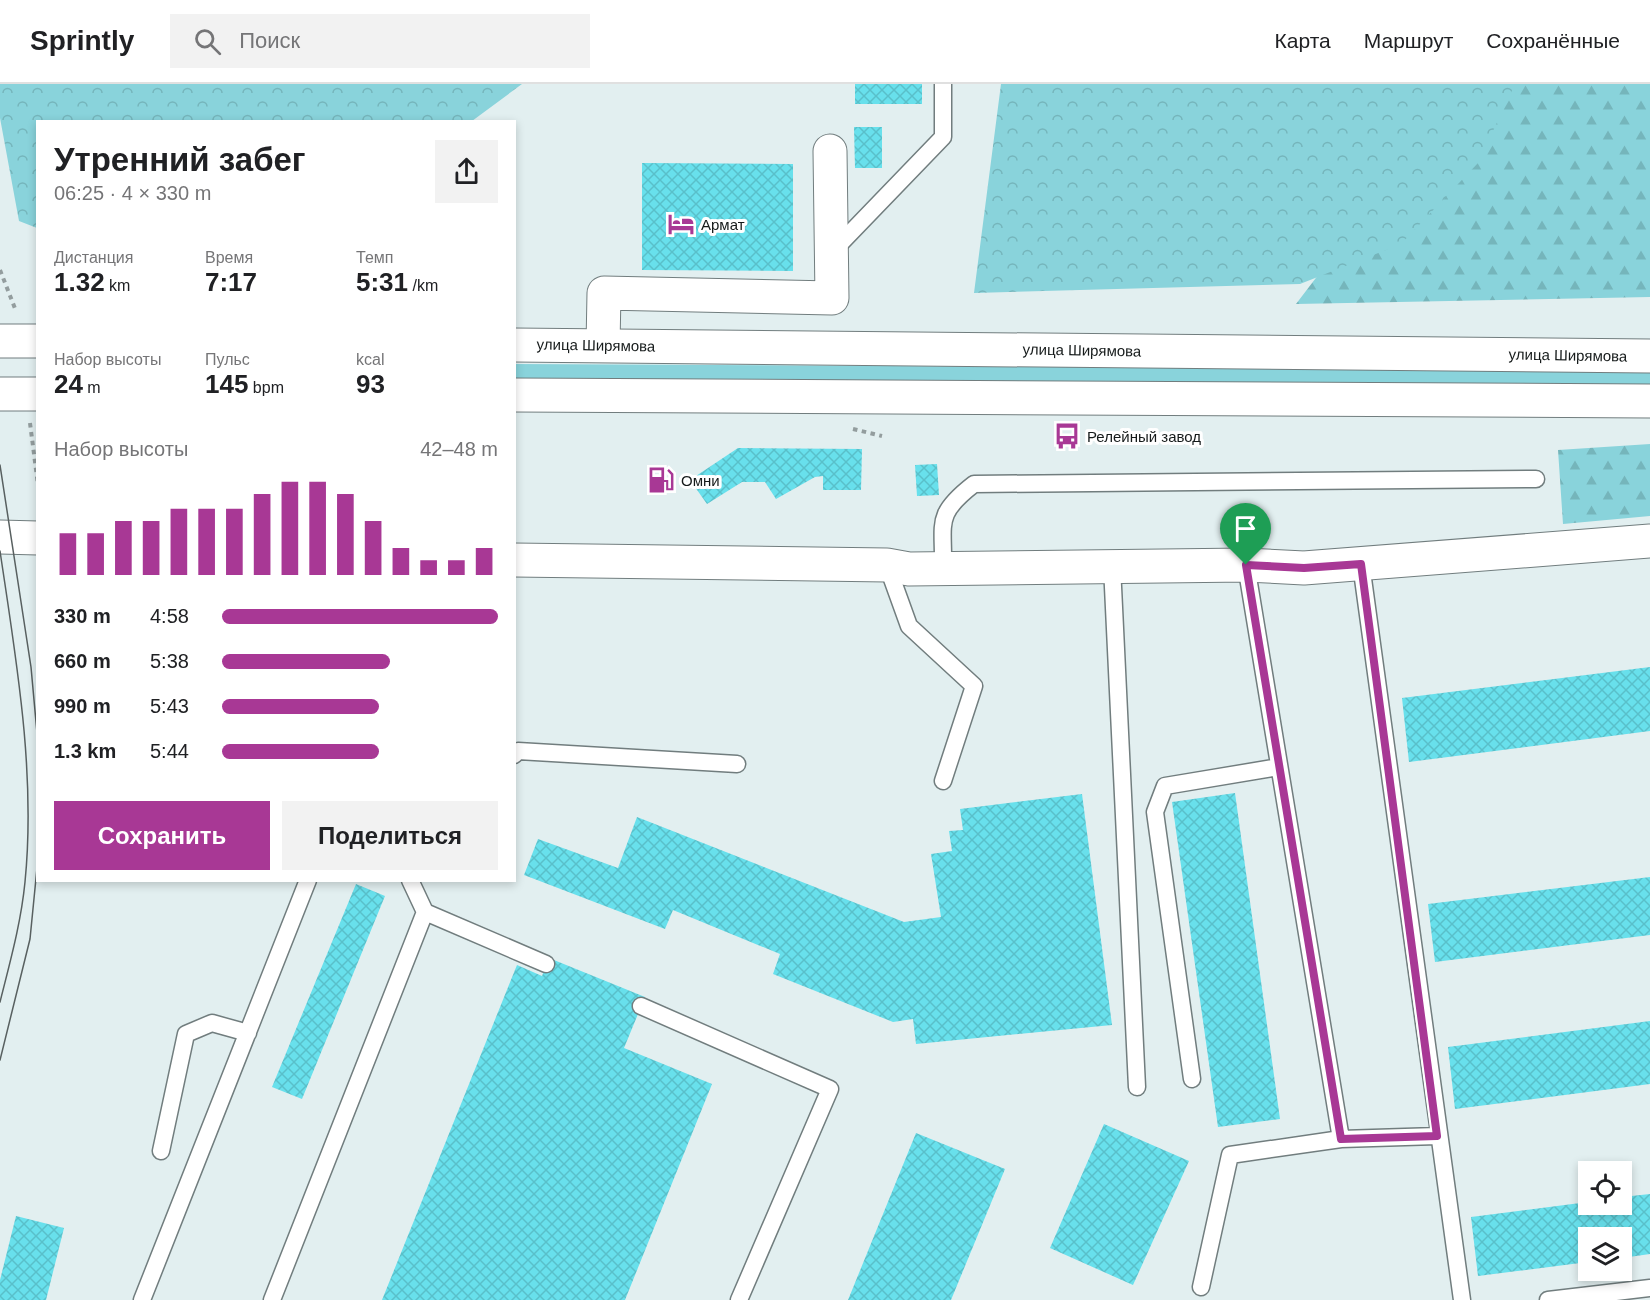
<!DOCTYPE html>
<html lang="ru">
<head>
<meta charset="utf-8">
<style>
  body { margin:0; font-family:Arial,sans-serif; background:#f2f2f2; color:#202124; height:100vh; display:flex; flex-direction:column; font-size:22px; white-space:nowrap }
  * { box-sizing:border-box; margin:0 }
  p { font-size:20px; color:#757577 }
  .icon { flex:none; width:33px; height:33px; fill:none; stroke:currentColor; stroke-width:2; stroke-linecap:round; stroke-linejoin:round }
  .map { position:relative; flex:1; overflow:hidden }
  .details { position:absolute; left:36px; top:36px; width:480px; height:762px; display:flex; flex-direction:column; background:#fff; border-radius:0px; box-shadow:0 3px 9px #0003 }
  .details>* { flex:none }
  .tools { position:absolute; left:1578px; top:1077px; display:grid; gap:12px }
  .tools a { display:grid; place-items:center; width:54px; height:54px; border-radius:0px; background:#fff; box-shadow:0 3px 9px #0003; font-size:30px }
  .pin { position:absolute; display:grid; place-items:center; width:51px; height:51px; color:#fff; margin:-62px -26px; border-radius:50% 50% 50% 0; rotate:-45deg; box-shadow:0 0 6px #0007 }
  .pin .icon { rotate:45deg }
  .round { display:grid; place-items:center; flex:none; width:63px; height:63px; border-radius:0px; background:#f2f2f2 }
  .overview { display:flex; align-items:center; justify-content:space-between; height:102px; padding:0 18px }
  h1 { font-size:33px; font-weight:800; line-height:45px }
  .metrics { display:grid; grid-template-columns:repeat(3,1fr); gap:9px; height:102px; padding:6px 18px }
  .metrics div { display:grid; align-content:center }
  .metrics b { font-size:26px; font-weight:800 }
  .metrics small { font-size:16px; font-weight:400 }
  .metrics p { font-size:16px }
  .chart { height:168px; padding:12px 18px }
  .chart p { display:flex; justify-content:space-between }
  .chart svg { width:100%; height:108px; margin-top:6px; stroke:#a83895; stroke-width:6 }
  .cta { display:flex; gap:12px; margin-top:auto; padding:12px 18px }
  .cta a { flex:1; height:69px; border-radius:0px; background:#a83895; color:#fff; font-size:24px; font-weight:800; line-height:69px; text-align:center }
  .cta a+a { background:#f2f2f2; color:#202124 }
  ul { padding:0 18px; list-style:none; font-size:20px }
  li { display:grid; grid-template-columns:96px 72px 1fr; align-items:center; height:45px }
  li i { height:15px; border-radius:8px; background:#a83895 }
  header { display:flex; align-items:center; gap:36px; box-sizing:border-box; height:84px; padding:0 30px; background:#fff; border-bottom:2px solid #e0e0e0 }
  header strong { font-size:28px }
  nav { display:flex; gap:33px; margin-inline-start:auto; font-size:21px }
  .search { width:420px; height:54px; background:#f2f2f2; display:flex; align-items:center; gap:15px; box-sizing:border-box; padding:0 21px; border-radius:0px; color:#757577; font-size:22px }
  .map>svg:first-child { display:block }
</style>
</head>
<body>
<header>
<strong>Sprintly</strong>
<div class="search"><svg class="icon" aria-label="search" viewBox="0 0 24 24"><circle cx="10" cy="10" r="6"/><path d="M15 15l6 6"/></svg>Поиск</div>
<nav><a>Карта</a><a>Маршрут</a><a>Сохранённые</a></nav>
</header>
<div class="map">
<svg width="1650" height="1216" viewBox="0 0 1650 1216">
  <defs>
    <pattern id="forest-firs" width="22" height="20" patternUnits="userSpaceOnUse" patternTransform="scale(1.5)"><rect width="22" height="20" fill="#89d3db"/><path d="M5 1l3.5 6h-7zM16 11l3.5 6h-7z" fill="#75b5bb"/></pattern>
    <pattern id="park-crowns" width="20" height="18" patternUnits="userSpaceOnUse" patternTransform="scale(1.5)"><rect width="20" height="18" fill="#89d3db"/><path d="M2 6a3 3 0 1 1 6 0M12 15a3 3 0 1 1 6 0" fill="none" stroke="#75b5bb"/></pattern>
    <pattern id="building-cross-hatch" width="8" height="8" patternUnits="userSpaceOnUse" patternTransform="scale(1.5)"><rect width="8" height="8" fill="#68e0ec"/><path d="M0 0l8 8M0 8l8-8" fill="none" stroke="#59c0ca"/></pattern>
  </defs>
  <rect width="100%" height="100%" fill="#e2eff0"/>
  <!-- grass -->
  <path fill="#89d3db" d="M515,280L1650,286V307L515,299Z"/>
  <!-- forest -->
  <path fill="url(#forest-firs)" d="M1464,0H1650V213L1296,220Z
    M1650,360V432L1563,440L1558,366Z"/>
  <!-- park -->
  <path fill="url(#park-crowns)" d="M0,0H522L472,37L38,38L37,144L19,137L0,34Z
    M1001,0H1515L1478,79L1401,160L1300,200L974,209Z"/>
  <!-- building -->
  <path fill="url(#building-cross-hatch)" d="M855,0H922V20H855Z
    M854,43H882V84H855Z
    M642,79L793,80V187L642,186Z
    M738,364L862,365L861,406H823V392L815,393L776,415L765,398H742L707,420L690,396Z
    M937,380L939,411L917,412L915,381Z
    M1650,583V647L1409,678L1402,614Z
    M1235,709L1280,1035L1218,1043L1172,718Z
    M1082,710L1112,941L916,960L913,935L893,938L773,890L780,870L673,826L665,845L524,791L538,755L618,784L637,733L904,838L941,833L931,770L952,767L949,747L963,746L960,725Z
    M1650,793V851L1435,878L1428,820Z
    M356,800L385,812L302,1015L272,1003Z
    M549,874L645,913L624,964L712,1000L625,1216H382L517,881L542,892Z
    M1650,937V1000L1455,1025L1448,963Z
    M1104,1040L1189,1077L1133,1201L1050,1164Z
    M916,1049L1005,1085L951,1216H848Z
    M1650,1110V1170L1622,1174V1154H1588V1178L1478,1192L1471,1133L1588,1118V1120H1622V1113Z
    M16,1132L64,1144L46,1216H0V1196Z"/>
  <g fill="none" stroke-linecap="round" stroke-linejoin="round">
    <!-- lane casing -->
    <g stroke="#717d7e" stroke-width="19">
      <path id="lane" d="M834,166L943,53V0
        M1361,480L1462,1216
        M887,481L909,542L974,602L943,697
        M1246,481L1341,1055
        M1112,482L1137,1003
        M943,484C944,438 934,431 974,400L1536,395
        M514,671L518,667L737,680
        M425,828L546,880
        M641,922L830,1005L739,1216
        M1192,995L1155,728L1165,702L1279,683
        M161,1067L186,950L212,939L248,949
        M1201,1203L1230,1071L1341,1055L1437,1052
        M142,1216L308,796
        M272,1216L425,828L410,796
        M1548,1216L1650,1204"/>
    </g>
    <!-- street casing -->
    <g stroke="#717d7e" stroke-width="35">
      <path id="street" d="M603,261L604,209L832,214L830,67
        M0,453L38,454
        M514,476L887,481L909,485L1246,481L1304,484L1650,457"/>
    </g>
    <!-- primary casing -->
    <g stroke="#717d7e" stroke-width="35">
      <path id="primary" d="M514,261L1650,272
        M514,311L1650,317"/>
    </g>
    <!-- path -->
    <path stroke="#939d9e" stroke-width="4" stroke-dasharray="4.5 4.5" stroke-linecap="butt" d="M0,186L16,227
      M30,339L38,401
      M853,345L882,352"/>
    <!-- lane -->
    <use href="#lane" stroke="#fff" stroke-width="16"/>
    <!-- street -->
    <use href="#street" stroke="#fff" stroke-width="33"/>
    <!-- primary -->
    <use href="#primary" stroke="#fff" stroke-width="33"/>
    <!-- tram -->
    <path stroke="#586060" stroke-width="1.5" d="M0,381L31,583L38,660
      M0,467C16,575 36,688 25,798C21,839 10,878 0,918
      M0,976L30,855L38,774"/>
    <!-- primary-bridge casing -->
    <g stroke="#717d7e" stroke-width="35" stroke-linecap="butt">
      <path id="primary-bridge" d="M0,257H38
        M0,310H38"/>
    </g>
    <!-- primary-bridge -->
    <use href="#primary-bridge" stroke="#fff" stroke-width="33"/>
  </g>
  <g fill="none" stroke-linecap="round" stroke-linejoin="round">
    <!-- route casing -->
    <g stroke="#fff" stroke-width="12">
      <path id="route" d="M1361,480L1437,1052L1341,1055L1246,481L1304,484Z"/>
    </g>
    <!-- route -->
    <use href="#route" stroke="#a83895" stroke-width="8"/>
  </g>
  <!-- icons -->
  <defs>
    <g id="hotel-bare" transform="scale(2.07)"><path d="M-6-4.5h1.5V1H6V5H4.5V3h-9V5H-6ZM-4 0a1.8 1.8 0 1 1 3.6 0ZM.5 0V-2.5h3Q6-2.5 6 0Z" fill="#a83895" stroke="#fff" stroke-width="2.5" paint-order="stroke"/></g>
    <g id="bus-bare" transform="scale(2.07)"><path d="M-5-6H5V4H4V6H2V4H-2V6H-4V4H-5ZM-3.5-4V0h7V-4ZM-3.5 1.2v1.5H-2V1.2ZM2 1.2v1.5H3.5V1.2Z" fill="#a83895" stroke="#fff" stroke-width="2.5" paint-order="stroke"/></g>
    <g id="fuel-bare" transform="scale(2.07)"><path d="M-5.5-6h7V0h2V4h1.3V-2.5L3-4.5l.8-.8L6-3V5H2.5V1h-1V6h-7ZM-4.2-4.7v3.2H.2V-4.7Z" fill="#a83895" stroke="#fff" stroke-width="2.5" paint-order="stroke"/></g>
  </defs>
  <g fill-rule="evenodd">
    <use href="#hotel-bare" x="681" y="140"/>
    <use href="#bus-bare" x="1067" y="352"/>
    <use href="#fuel-bare" x="661" y="396"/>
  </g>
  <g text-anchor="middle" dominant-baseline="central" stroke-width="6" stroke-linejoin="round" paint-order="stroke">
    <!-- poi labels -->
    <g font-size="15" fill="#151a1a" stroke="#fff" text-anchor="start">
      <text x="701" y="140">Армат</text>
      <text x="1087" y="352">Релейный завод</text>
      <text x="681" y="396">Омни</text>
    </g>
    <!-- street labels -->
    <g font-size="15" fill="#151a1a" stroke="#fff">
      <text transform="translate(596 261) rotate(1)">улица Ширямова</text>
      <text transform="translate(1082 266) rotate(1)">улица Ширямова</text>
      <text transform="translate(1568 271) rotate(1)">улица Ширямова</text>
    </g>
  </g>
</svg>
<div class="tools">
<a><svg class="icon" aria-label="locate" viewBox="0 0 24 24"><circle cx="12" cy="12" r="6"/><path d="M12 2v4M12 18v4M2 12h4M18 12h4"/></svg></a>
<a><svg class="icon" aria-label="layers" viewBox="0 0 24 24"><path d="M12 4l9 5-9 5-9-5zM3 14l9 5 9-5"/></svg></a>
</div>
<div class="pin" style="left:1246px;top:481px;background:#1e9e55"><svg class="icon" aria-label="arrive" viewBox="0 0 24 24"><path d="M6 21V4h12l-3 4 3 4H6"/></svg></div>
<section class="details">
<div class="overview"><div><h1>Утренний забег</h1><p>06:25 · 4 × 330 m</p></div><a class="round"><svg class="icon" aria-label="share" viewBox="0 0 24 24"><path d="M12 15V3M7 8l5-5 5 5M5 13v7h14v-7"/></svg></a></div>
<div class="metrics">
<div><p>Дистанция</p><b>1.32<small> km</small></b></div>
<div><p>Время</p><b>7:17</b></div>
<div><p>Темп</p><b>5:31<small> /km</small></b></div>
</div>
<div class="metrics">
<div><p>Набор высоты</p><b>24<small> m</small></b></div>
<div><p>Пульс</p><b>145<small> bpm</small></b></div>
<div><p>kcal</p><b>93</b></div>
</div>
<div class="chart"><p><span>Набор высоты</span>42–48 m</p>
<svg viewBox="0 0 160 44" preserveAspectRatio="none"><path d="M5 44V27M15 44V27M25 44V22M35 44V22M45 44V17M55 44V17M65 44V17M75 44V11M85 44V6M95 44V6M105 44V11M115 44V22M125 44V33M135 44V38M145 44V38M155 44V33"/></svg>
</div>
<ul>
<li><b>330 m</b>4:58<i style="width:100%"></i></li>
<li><b>660 m</b>5:38<i style="width:61%"></i></li>
<li><b>990 m</b>5:43<i style="width:57%"></i></li>
<li><b>1.3 km</b>5:44<i style="width:57%"></i></li>
</ul>
<div class="cta"><a>Сохранить</a><a>Поделиться</a></div>
</section>
</div>
</body>
</html>
